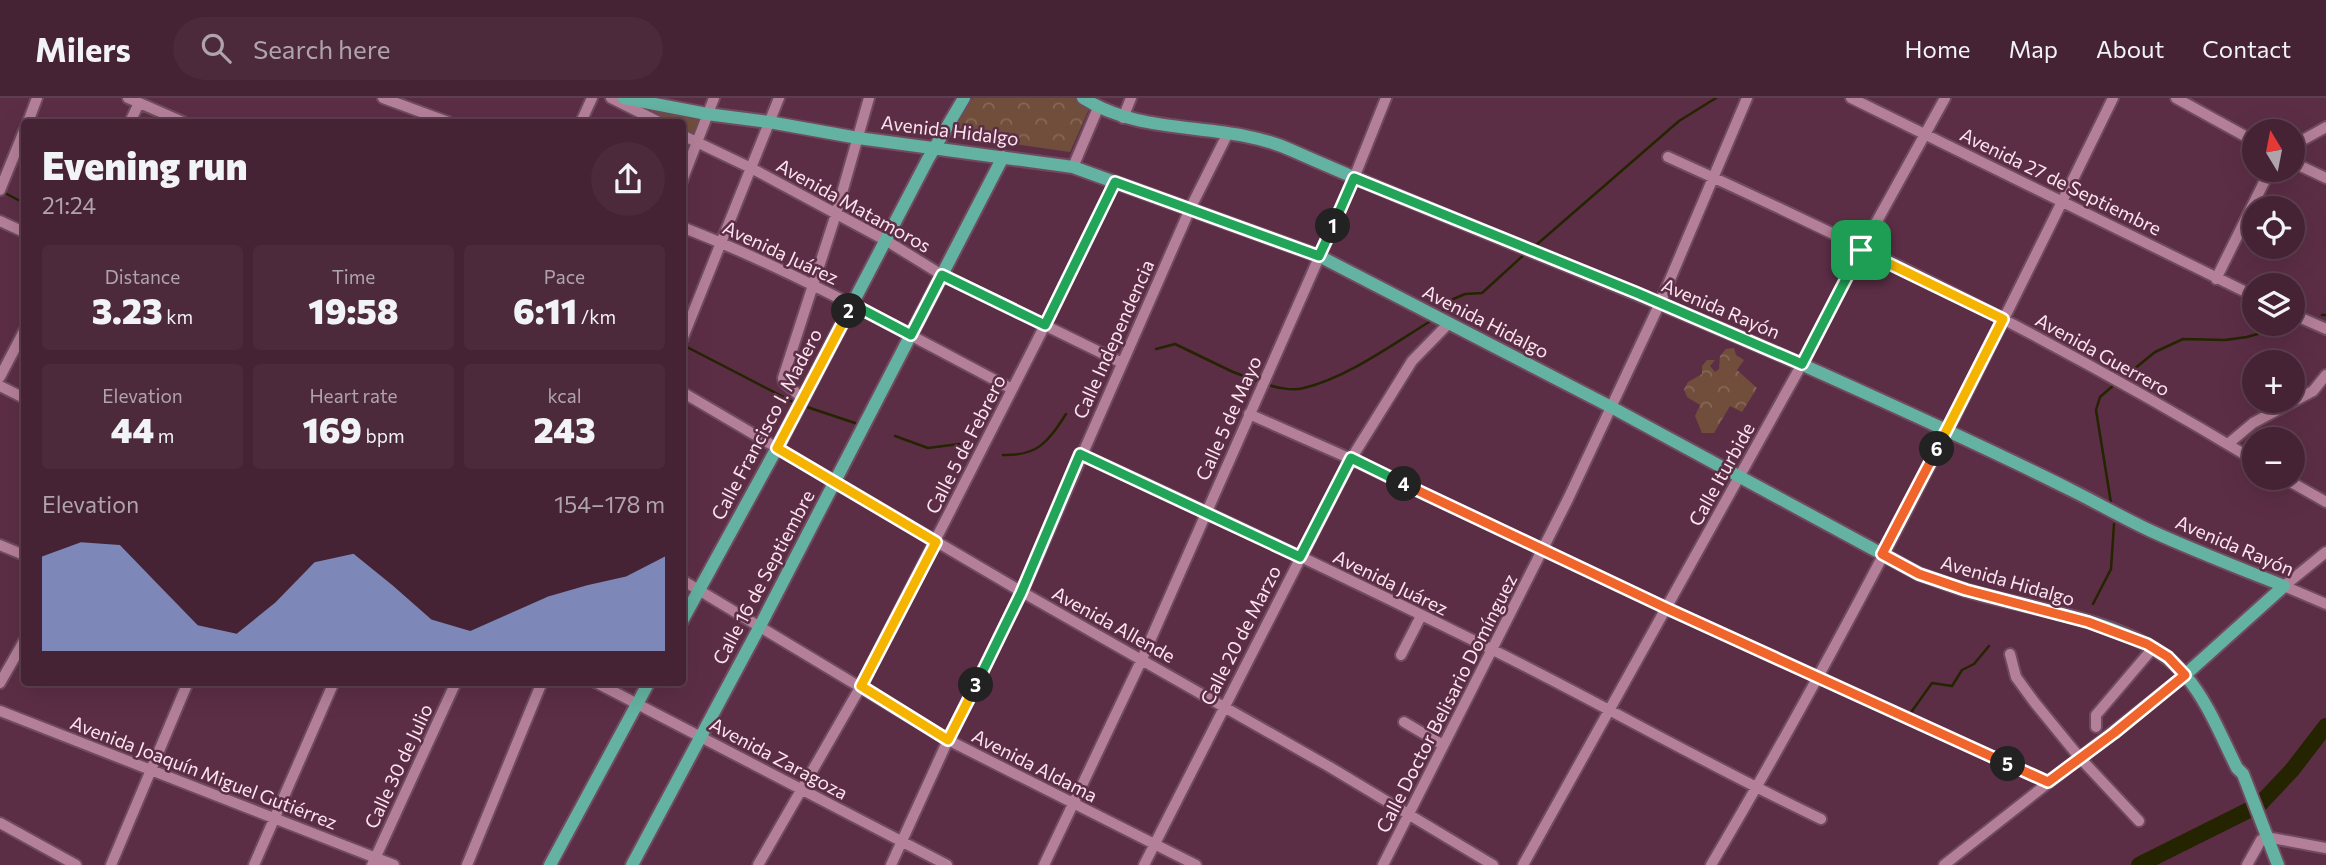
<!DOCTYPE html>
<html lang="en">
<head>
<meta charset="utf-8">
<style>
  body { margin:0; font-family:Commissioner,sans-serif; background:#4c2a3c; color:#f1f3f6; height:100vh; display:flex; flex-direction:column; font-size:26px; white-space:nowrap }
  * { box-sizing:border-box; margin:0 }
  p { font-size:23px; color:#b0a4ac }
  .icon { flex:none; width:38px; height:38px; fill:none; stroke:currentColor; stroke-width:2; stroke-linecap:round; stroke-linejoin:round }
  .map { position:relative; flex:1; overflow:hidden }
  .panel { position:absolute; left:21px; top:21px; width:665px; height:567px; display:flex; flex-direction:column; background:#452234; border-radius:7px; box-shadow:0 7px 28px #0002,0 0 0 2px #5d3f4f }
  .panel>* { flex:none }
  .needle { width:46px; rotate:350deg }
  .buttons { position:absolute; left:2242px; top:21px; display:grid; gap:14px }
  .buttons a { display:grid; place-items:center; width:63px; height:63px; border-radius:50%; background:#452234; box-shadow:0 7px 28px #0002,0 0 0 2px #5d3f4f; font-size:35px }
  .pin { position:absolute; display:grid; place-items:center; width:60px; height:60px; color:#fff; margin:-30px; border-radius:14px; box-shadow:0 4px 10px #0006 }
  .km { position:absolute; width:35px; height:35px; margin:-18px; border-radius:50%; background:#222; color:#fff; font-size:19px; line-height:35px; text-align:center }
  .round { display:grid; place-items:center; flex:none; width:74px; height:74px; border-radius:37px; background:#4c2a3c }
  .overview { display:flex; align-items:center; justify-content:space-between; height:119px; padding:0 21px }
  h1 { font-size:38px; font-weight:800; line-height:52px }
  .stats { display:grid; grid-template-columns:repeat(3,1fr); gap:10px; height:119px; padding:7px 21px }
  .stats div { display:grid; align-content:center; border-radius:7px; background:#4c2a3c; text-align:center }
  .stats b { font-size:35px; font-weight:800 }
  .stats small { font-size:19px; font-weight:400 }
  .stats p { font-size:19px }
  .chart { height:196px; padding:14px 21px }
  .chart p { display:flex; justify-content:space-between }
  .chart svg { width:100%; height:126px; margin-top:7px; fill:#95b2f1; opacity:.7 }
  header { display:flex; align-items:center; gap:42px; box-sizing:border-box; height:98px; padding:0 35px; background:#452234; border-bottom:2px solid #5d3f4f }
  header strong { font-size:33px }
  nav { display:flex; gap:38px; margin-inline-start:auto; font-size:24px }
  .search { width:490px; height:63px; background:#4c2a3c; display:flex; align-items:center; gap:18px; box-sizing:border-box; padding:0 24px; border-radius:38px; color:#b0a4ac; font-size:26px }
  .map>svg:first-child { display:block }
</style>
</head>
<body>
<header>
<strong>Milers</strong>
<div class="search"><svg class="icon" aria-label="search" viewBox="0 0 24 24"><circle cx="10" cy="10" r="6"/><path d="M15 15l6 6"/></svg>Search here</div>
<nav><a>Home</a><a>Map</a><a>About</a><a>Contact</a></nav>
</header>
<div class="map">
<svg width="2326" height="767" viewBox="0 0 2326 767">
  <defs>
    <pattern id="forest-crowns" width="20" height="18" patternUnits="userSpaceOnUse" patternTransform="scale(1.75)"><rect width="20" height="18" fill="#704e3b"/><path d="M2 6a3 3 0 1 1 6 0M12 15a3 3 0 1 1 6 0" fill="none" stroke="#856758"/></pattern>
  </defs>
  <rect width="100%" height="100%" fill="#5c2e46"/>
  <!-- green -->
  <path fill="#704e3b" d="M656,11L701,17L694,36L683,30L682,24H671L655,16Z"/>
  <!-- forest -->
  <path fill="url(#forest-crowns)" d="M973,0H1075L1090,9L1070,54L950,37Z
    M1734,250L1736,257L1744,262L1737,272L1757,290L1742,314L1730,308L1714,335H1702L1695,318L1700,307L1687,299L1684,291L1688,284L1702,276V268L1707,262H1715L1710,268L1715,274L1719,271L1720,258L1726,251Z"/>
  <g fill="none" stroke-linecap="round" stroke-linejoin="round">
    <!-- stream -->
    <path stroke="#242400" stroke-width="2.5" d="M3,94L24,105
      M1535,148L1679,23L1716,0
      M1441,215L1451,202L1465,196L1482,195L1527,154
      M2322,217H2326
      M683,247L795,305
      M1156,251L1175,246L1233,274L1260,284
      M2128,276L2155,254L2183,241L2225,242L2247,239L2300,224
      M1266,286C1277,290 1293,293 1304,290C1349,279 1394,245 1434,221
      M804,308L858,326
      M895,338L928,350L967,345
      M1003,357C1038,358 1048,344 1066,316
      M2111,405L2096,312L2100,299L2115,286
      M2093,506L2111,471L2114,426
      M1912,613L1932,585L1952,588L1962,572L1974,566L1989,548"/>
    <!-- river -->
    <path stroke="#242400" stroke-width="16" d="M2139,767L2259,707L2292,672L2326,628"/>
    <!-- minor casing -->
    <g stroke="#704b5f" stroke-width="14">
      <path id="minor" d="M128,0L183,24
        M383,0L448,24
        M611,0L659,24
        M1851,0L2254,198
        M2176,0L2254,43
        M1123,20L1131,0
        M28,24L37,0
        M130,24L139,5
        M581,24L592,0
        M682,37L753,71L887,143L942,177L1122,265
        M2292,48L2326,29
        M1668,59C1868,149 2066,248 2254,362
        M2292,64L2326,80
        M1073,69L1098,10
        M682,83L714,0
        M0,92L24,33
        M0,123L24,134
        M682,129C797,174 904,234 1012,291
        M2216,181L2270,72
        M2292,216L2326,231
        M682,242L779,0
        M0,279L24,233
        M0,288L24,300
        M682,294L1022,494L1328,668L1493,767
        M802,300L784,284L783,280L836,116L869,0
        M1249,316L1351,361L1666,510L2048,684
        M2228,346L2253,325L2313,293L2326,277
        M1080,356C1219,419 1355,484 1491,551C1602,606 1709,668 1821,721
        M2284,380L2326,404
        M0,447L24,457
        M2326,454L2284,488L2326,506
        M682,482L948,642L1196,767
        M2010,556L2016,579L2035,605L2080,660L2139,723
        M1401,557L1421,518
        M595,584L947,767
        M0,585L24,543
        M0,613L394,767
        M1404,624L1443,647
        M2096,629V617L2153,550
        M0,725L76,767
        M111,767L188,584
        M254,767L334,584
        M372,767L456,584
        M467,767L542,584
        M758,767L861,588L1045,227L1115,84
        M891,767L948,642L1022,494L1190,111L1228,35
        M1044,767L1142,561L1354,80L1386,0
        M1144,767L1351,361L1412,263L1448,226
        M1383,767L1568,401L1660,205L1747,0
        M1523,767L1802,266L1861,152L1945,0
        M1711,767C1858,519 1986,259 2113,0
        M1944,767L2185,577
        M2247,767L2261,742L2266,739L2326,750"/>
    </g>
    <!-- major casing -->
    <g stroke="#704b5f" stroke-width="16">
      <path id="major" d="M624,0L707,16L769,24L858,40L1073,69L1319,158L1611,309L1919,476C1934,481 1949,487 1965,492C2030,512 2139,522 2185,577C2208,604 2221,638 2237,670L2243,676L2278,767
        M1083,0C1145,40 1225,22 1291,52C1460,127 1634,191 1803,267C1894,308 1986,349 2075,394C2101,407 2125,421 2151,433C2195,453 2239,470 2284,488L2185,577
        M682,523L777,350L928,61L964,0
        M550,767L649,584
        M632,767L760,528L1003,59"/>
    </g>
    <!-- minor -->
    <use href="#minor" stroke="#b48099" stroke-width="10"/>
    <!-- major -->
    <use href="#major" stroke="#64b2a1" stroke-width="12"/>
  </g>
  <g fill="none" stroke-linecap="round" stroke-linejoin="round">
    <!-- split-1 casing -->
    <g stroke="#fff" stroke-width="14">
      <path id="split-1" d="M1333,128L1354,80L1637,195L1802,266L1861,152"/>
    </g>
    <!-- split-2 casing -->
    <g stroke="#fff" stroke-width="14">
      <path id="split-2" d="M849,213L852,206L911,237L942,177L1045,227L1115,84L1319,158L1333,128"/>
    </g>
    <!-- split-3 casing -->
    <g stroke="#fff" stroke-width="14">
      <path id="split-3" d="M849,213L777,350L936,444L861,588L948,642L976,587"/>
    </g>
    <!-- split-4 casing -->
    <g stroke="#fff" stroke-width="14">
      <path id="split-4" d="M976,587L1021,495L1080,356L1300,459L1351,360L1404,386"/>
    </g>
    <!-- split-5 casing -->
    <g stroke="#fff" stroke-width="14">
      <path id="split-5" d="M1404,386L1666,510L2008,666"/>
    </g>
    <!-- split-6 casing -->
    <g stroke="#fff" stroke-width="14">
      <path id="split-6" d="M1937,351L1882,456L1919,476L1966,492L2088,524L2147,546L2168,559L2185,577L2114,635L2048,684L2008,666"/>
    </g>
    <!-- split-7 casing -->
    <g stroke="#fff" stroke-width="14">
      <path id="split-7" d="M1861,152L2003,221L1937,351"/>
    </g>
    <!-- split-1 -->
    <use href="#split-1" stroke="#22a559" stroke-width="9"/>
    <!-- split-2 -->
    <use href="#split-2" stroke="#22a559" stroke-width="9"/>
    <!-- split-3 -->
    <use href="#split-3" stroke="#f5b400" stroke-width="9"/>
    <!-- split-4 -->
    <use href="#split-4" stroke="#22a559" stroke-width="9"/>
    <!-- split-5 -->
    <use href="#split-5" stroke="#f0652b" stroke-width="9"/>
    <!-- split-6 -->
    <use href="#split-6" stroke="#f0652b" stroke-width="9"/>
    <!-- split-7 -->
    <use href="#split-7" stroke="#f5b400" stroke-width="9"/>
  </g>
  <g text-anchor="middle" dominant-baseline="central" stroke-width="5" stroke-linejoin="round" paint-order="stroke">
    <!-- street labels -->
    <g font-size="19" fill="#fce4ef" stroke="#5c2e46">
      <text transform="translate(950 32) rotate(7)">Avenida Hidalgo</text>
      <text transform="translate(2061 83) rotate(26)">Avenida 27 de Septiembre</text>
      <text transform="translate(854 107) rotate(29)">Avenida Matamoros</text>
      <text transform="translate(781 154) rotate(25)">Avenida Juárez</text>
      <text transform="translate(1721 210) rotate(23)">Avenida Rayón</text>
      <text transform="translate(1486 223) rotate(27)">Avenida Hidalgo</text>
      <text transform="translate(1113 241) rotate(-66)">Calle Independencia</text>
      <text transform="translate(2103 256) rotate(29)">Avenida Guerrero</text>
      <text transform="translate(1228 320) rotate(-66)">Calle 5 de Mayo</text>
      <text transform="translate(766 326) rotate(-62)">Calle Francisco I. Madero</text>
      <text transform="translate(965 346) rotate(-63)">Calle 5 de Febrero</text>
      <text transform="translate(1721 376) rotate(-61)">Calle Iturbide</text>
      <text transform="translate(2235 447) rotate(23)">Avenida Rayón</text>
      <text transform="translate(763 479) rotate(-62)">Calle 16 de Septiembre</text>
      <text transform="translate(2008 482) rotate(16)">Avenida Hidalgo</text>
      <text transform="translate(1391 484) rotate(26)">Avenida Juárez</text>
      <text transform="translate(1114 526) rotate(29)">Avenida Allende</text>
      <text transform="translate(1240 537) rotate(-63)">Calle 20 de Marzo</text>
      <text transform="translate(1446 605) rotate(-63)">Calle Doctor Belisario Domínguez</text>
      <text transform="translate(779 660) rotate(28)">Avenida Zaragoza</text>
      <text transform="translate(1035 667) rotate(27)">Avenida Aldama</text>
      <text transform="translate(398 668) rotate(-65)">Calle 30 de Julio</text>
      <text transform="translate(204 674) rotate(21)">Avenida Joaquín Miguel Gutiérrez</text>
    </g>
  </g>
</svg>
<div class="buttons">
<a><svg class="needle" viewBox="-14 -14 28 28"><path d="M0-13l5 13h-10z" fill="#e53935"/><path d="M0 13l5-13h-10z" fill="#b0a4ac"/></svg></a>
<a><svg class="icon" aria-label="locate" viewBox="0 0 24 24"><circle cx="12" cy="12" r="6"/><path d="M12 2v4M12 18v4M2 12h4M18 12h4"/></svg></a>
<a><svg class="icon" aria-label="layers" viewBox="0 0 24 24"><path d="M12 4l9 5-9 5-9-5zM3 14l9 5 9-5"/></svg></a>
<a>+</a>
<a>−</a>
</div>
<div class="pin" style="left:1861px;top:152px;background:#1e9e55"><svg class="icon" aria-label="arrive" viewBox="0 0 24 24"><path d="M6 21V4h12l-3 4 3 4H6"/></svg></div>
<b class="km" style="left:1333px;top:128px">1</b>
<b class="km" style="left:849px;top:213px">2</b>
<b class="km" style="left:976px;top:587px">3</b>
<b class="km" style="left:1404px;top:386px">4</b>
<b class="km" style="left:2008px;top:666px">5</b>
<b class="km" style="left:1937px;top:351px">6</b>
<section class="panel">
<div class="overview"><div><h1>Evening run</h1><p>21:24</p></div><a class="round"><svg class="icon" aria-label="share" viewBox="0 0 24 24"><path d="M12 15V3M7 8l5-5 5 5M5 13v7h14v-7"/></svg></a></div>
<div class="stats">
<div><p>Distance</p><b>3.23<small> km</small></b></div>
<div><p>Time</p><b>19:58</b></div>
<div><p>Pace</p><b>6:11<small> /km</small></b></div>
</div>
<div class="stats">
<div><p>Elevation</p><b>44<small> m</small></b></div>
<div><p>Heart rate</p><b>169<small> bpm</small></b></div>
<div><p>kcal</p><b>243</b></div>
</div>
<div class="chart"><p><span>Elevation</span>154–178 m</p>
<svg viewBox="0 0 160 44" preserveAspectRatio="none"><path d="M0 44V11L10 6L20 7L30 21L40 35L50 38L60 27L70 13L80 10L90 21L100 33L110 37L120 31L130 25L140 21L150 18L160 11V44z"/></svg>
</div>
</section>
</div>
</body>
</html>
